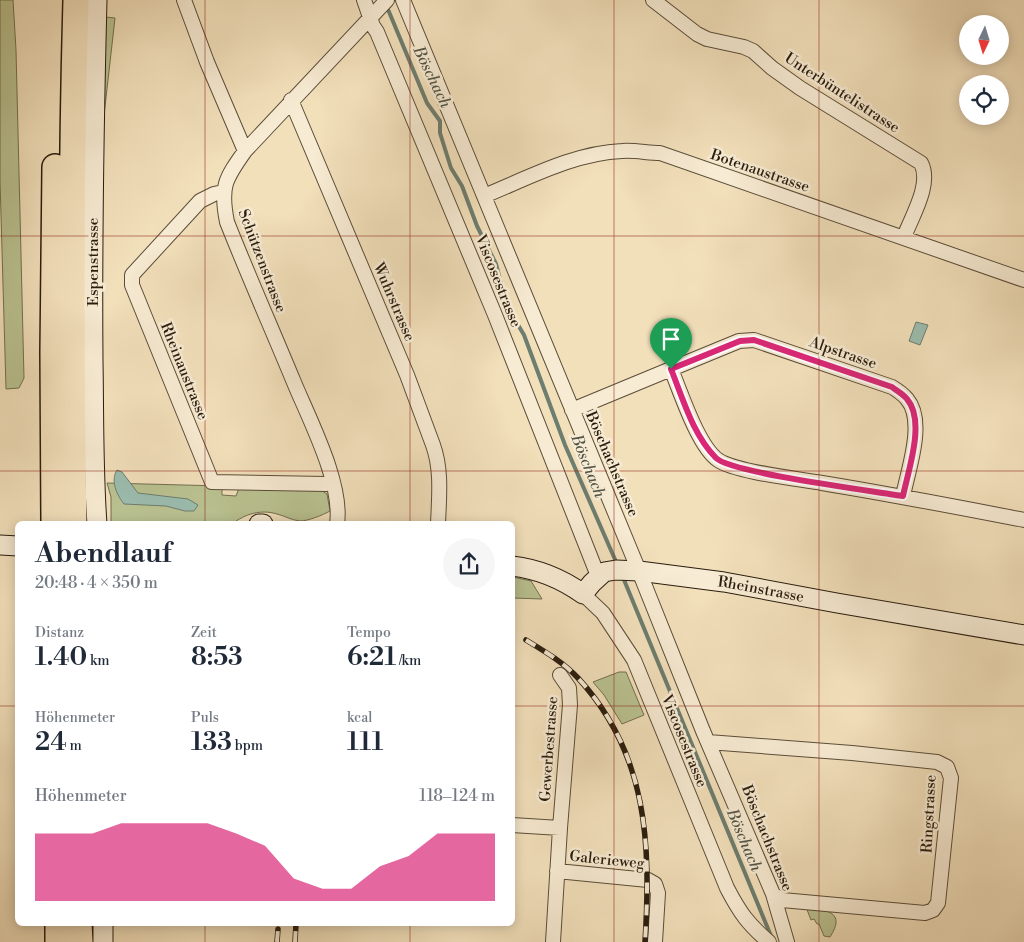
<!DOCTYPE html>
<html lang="de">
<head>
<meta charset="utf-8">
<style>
  body { margin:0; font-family:"Libre Bodoni",serif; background:#f6f6f7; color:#1f2937; height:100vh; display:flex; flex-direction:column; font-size:19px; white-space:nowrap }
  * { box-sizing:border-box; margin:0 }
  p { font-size:16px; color:#747a83 }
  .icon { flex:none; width:28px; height:28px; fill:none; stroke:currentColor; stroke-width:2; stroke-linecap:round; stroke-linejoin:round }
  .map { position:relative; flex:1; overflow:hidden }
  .sheet { position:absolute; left:15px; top:521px; width:500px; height:405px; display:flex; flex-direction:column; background:#fff; border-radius:8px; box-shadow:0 2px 12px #0003 }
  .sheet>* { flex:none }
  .needle { width:32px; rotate:184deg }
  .tools { position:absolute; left:959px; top:15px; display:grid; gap:10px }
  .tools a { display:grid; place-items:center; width:50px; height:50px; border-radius:50%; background:#fff; box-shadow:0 2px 12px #0003; font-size:25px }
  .pin { position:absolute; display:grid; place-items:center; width:42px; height:42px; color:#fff; margin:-51px -21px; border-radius:50% 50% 50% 0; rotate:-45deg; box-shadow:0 0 5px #0007 }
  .pin .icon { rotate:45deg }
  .round { display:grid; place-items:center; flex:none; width:52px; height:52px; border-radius:26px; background:#f6f6f7 }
  .headline { display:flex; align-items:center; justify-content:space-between; height:85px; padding:0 20px }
  h1 { font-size:28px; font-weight:600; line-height:38px }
  .figures { display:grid; grid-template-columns:repeat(3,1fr); gap:8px; height:85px; padding:5px 20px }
  .figures div { display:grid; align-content:center }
  .figures b { font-size:25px; font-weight:600 }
  .figures small { font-size:14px; font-weight:400 }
  .figures p { font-size:14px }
  .chart { height:140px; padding:10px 20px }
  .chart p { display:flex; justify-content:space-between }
  .chart svg { width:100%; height:90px; margin-top:5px; fill:#db2777; opacity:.7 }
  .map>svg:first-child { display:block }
</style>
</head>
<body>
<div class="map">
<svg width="1024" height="942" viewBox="0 0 1024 942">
  <rect width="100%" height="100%" fill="#f2e0bb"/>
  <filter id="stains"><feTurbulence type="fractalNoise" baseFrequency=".004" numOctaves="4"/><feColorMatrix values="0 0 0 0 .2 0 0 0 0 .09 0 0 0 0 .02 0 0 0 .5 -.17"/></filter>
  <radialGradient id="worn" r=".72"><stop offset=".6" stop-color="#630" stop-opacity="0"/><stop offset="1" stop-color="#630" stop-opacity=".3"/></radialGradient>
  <!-- green -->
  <path fill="#bac291" stroke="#726f50" d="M0,0H13L16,50L24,378L19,388L6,389L0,180Z
    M105,17L115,18L102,133Z
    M107,483L222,486V495L236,496L239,488L321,490L327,494L330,511C323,515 308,521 300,521C291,520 285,516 277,514C261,509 245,514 232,524H111V497Z
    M513,577L531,581L542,599L513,598Z
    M619,672H626L644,715L622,724L604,695L593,682Z
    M806,907C825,910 847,911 830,937L824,936L819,924H817L814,919L811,920Z"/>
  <!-- water -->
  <path fill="#9bbdaf" stroke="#6d7d6f" d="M916,322L928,325L920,345L909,341Z
    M117,470L122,472L138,493L188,499L198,505L194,511H185L166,506L124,504C117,495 110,481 117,470Z"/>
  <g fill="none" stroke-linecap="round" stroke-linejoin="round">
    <!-- stream -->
    <path stroke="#6d7d6f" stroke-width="4" d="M387,7L427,103L440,121V133L451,168L462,186L477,226L496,264L507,306L524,335L565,445L617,564
      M622,575L771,936"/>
    <!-- street casing -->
    <g stroke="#5b4d39" stroke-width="16">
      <path id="street" d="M184,0L207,62L245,151
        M364,0L373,26L377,32L495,315L598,576
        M403,0L639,571L703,731L773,894L787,942
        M653,0L697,34L707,39L744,47L753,51L772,68L800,88L921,163C932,184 912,216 904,237
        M291,100L407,375L433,445C442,470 439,497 438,524
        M223,192L214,194L200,201L132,275V285L212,482L326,484L333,482
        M484,196C528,178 574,153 622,151C635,150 648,153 660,153L1024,280
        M671,369L739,341L754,340L892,387C897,390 903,394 907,399C926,421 908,470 903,496
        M572,410L671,369C681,393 698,446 718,460C735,472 799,479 822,483C889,494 957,507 1024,520
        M337,524C343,483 309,419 293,380C271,327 248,275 227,222C220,187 225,179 245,151L387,0
        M583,594L603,613L634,660L727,888C740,913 748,924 769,942
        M708,742L852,753L937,762L947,767L951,778L938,903L933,910L925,913L782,900L773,894
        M512,825L560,828
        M557,871L648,880L655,884L658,893L655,942
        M553,942L560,828L570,705L569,688L560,675"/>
    </g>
    <!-- secondary casing -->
    <g stroke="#291c0e" stroke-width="21">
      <g id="secondary">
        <path d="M97,0C94,120 92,240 93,361C94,415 93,469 97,524"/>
        <path d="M259,524H263"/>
        <path d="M0,545L18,546"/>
        <path id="s1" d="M512,566C538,569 562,579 583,594L592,583L604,572L616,570L639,571L724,582L837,603L1024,635"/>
        <path d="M103,924V942"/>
      </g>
    </g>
    <!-- highway casing -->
    <g stroke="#291c0e" stroke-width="28">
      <path id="highway" d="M54,524L53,352L55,167
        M74,524C71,349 71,175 76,0
        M58,924V942
        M79,924L80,942"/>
    </g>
    <!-- street -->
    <use href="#street" stroke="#f7ebd3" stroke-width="14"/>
    <!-- secondary -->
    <use href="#secondary" stroke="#f7ebd3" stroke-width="19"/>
    <!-- highway -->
    <use href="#highway" stroke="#f2e0bb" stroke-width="25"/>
    <!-- rail casing -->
    <g stroke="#291c0e" stroke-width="5.5">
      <path id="rail" d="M526,640C544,651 563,662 578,678C648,754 651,844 645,942
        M277,942L278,929
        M295,942L296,924"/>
    </g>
    <!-- rail -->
    <use href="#rail" stroke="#f7ebd3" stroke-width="4" stroke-dasharray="11" stroke-linecap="butt"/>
  </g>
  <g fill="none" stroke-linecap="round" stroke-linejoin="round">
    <!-- route casing -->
    <g stroke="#fff" stroke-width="10">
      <path id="route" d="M754,340L892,387C897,391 903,394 907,399C926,421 908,471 903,496C873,491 731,473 716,458C693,435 683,399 671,369L740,341Z"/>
    </g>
    <!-- route -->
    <use href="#route" stroke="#db2777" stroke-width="6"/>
  </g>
  <!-- grid -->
  <path fill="none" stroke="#8f2418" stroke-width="1" stroke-opacity="0.55" d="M205,0V524M410,0V524M614,0V942M819,0V942M0,236H1024M0,471H1024M0,706H18M512,706H1024M205,924V942M410,924V942"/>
  <g text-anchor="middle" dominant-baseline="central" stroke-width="5" stroke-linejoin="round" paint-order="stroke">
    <!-- street labels -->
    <g font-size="15" fill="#291c0e" stroke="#f7ebd3">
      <text transform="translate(842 93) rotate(33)">Unterbüntelistrasse</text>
      <text transform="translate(760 171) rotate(19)">Botenaustrasse</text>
      <text transform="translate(262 261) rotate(69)">Schützenstrasse</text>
      <text transform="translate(93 262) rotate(-90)">Espenstrasse</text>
      <text transform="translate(498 281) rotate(68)">Viscosestrasse</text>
      <text transform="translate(394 302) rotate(67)">Wuhrstrasse</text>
      <text transform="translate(843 353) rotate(19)">Alpstrasse</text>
      <text transform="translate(184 371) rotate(68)">Rheinaustrasse</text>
      <text transform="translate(612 464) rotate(67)">Böschachstrasse</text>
      <text stroke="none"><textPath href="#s1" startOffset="266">Rheinstrasse</textPath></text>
      <text transform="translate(684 741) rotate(68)">Viscosestrasse</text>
      <text transform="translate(549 749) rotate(-86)">Gewerbestrasse</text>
      <text transform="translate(929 814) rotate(-87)">Ringstrasse</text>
      <text transform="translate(767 838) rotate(68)">Böschachstrasse</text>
      <text transform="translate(607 860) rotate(6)">Galerieweg</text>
    </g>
    <!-- water labels -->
    <g font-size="16" font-style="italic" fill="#515446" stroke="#f7ebd3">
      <text transform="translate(432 77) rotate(64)">Böschach</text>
      <text transform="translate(588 466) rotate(68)">Böschach</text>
      <text transform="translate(744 840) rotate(67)">Böschach</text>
    </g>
  </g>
  <rect width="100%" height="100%" filter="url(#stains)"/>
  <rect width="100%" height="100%" fill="url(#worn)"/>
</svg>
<div class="tools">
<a><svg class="needle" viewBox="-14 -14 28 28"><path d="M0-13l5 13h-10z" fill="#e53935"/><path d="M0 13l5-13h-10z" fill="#747a83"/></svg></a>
<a><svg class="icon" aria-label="locate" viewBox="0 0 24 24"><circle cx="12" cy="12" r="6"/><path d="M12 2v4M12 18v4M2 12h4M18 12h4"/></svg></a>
</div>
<div class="pin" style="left:671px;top:369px;background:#1e9e55"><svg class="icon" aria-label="arrive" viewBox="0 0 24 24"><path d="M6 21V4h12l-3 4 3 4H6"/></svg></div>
<section class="sheet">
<div class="headline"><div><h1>Abendlauf</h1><p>20:48 · 4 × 350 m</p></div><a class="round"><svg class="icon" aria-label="share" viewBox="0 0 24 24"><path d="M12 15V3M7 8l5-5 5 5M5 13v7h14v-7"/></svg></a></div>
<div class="figures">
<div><p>Distanz</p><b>1.40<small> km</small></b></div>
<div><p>Zeit</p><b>8:53</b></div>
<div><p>Tempo</p><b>6:21<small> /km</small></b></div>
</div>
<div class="figures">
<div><p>Höhenmeter</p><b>24<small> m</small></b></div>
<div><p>Puls</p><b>133<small> bpm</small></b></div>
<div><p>kcal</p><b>111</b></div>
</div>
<div class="chart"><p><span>Höhenmeter</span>118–124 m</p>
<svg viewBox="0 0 160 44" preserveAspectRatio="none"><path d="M0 44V11L10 11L20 11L30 6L40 6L50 6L60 6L70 11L80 17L90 33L100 38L110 38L120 27L130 22L140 11L150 11L160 11V44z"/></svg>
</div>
</section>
</div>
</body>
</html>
